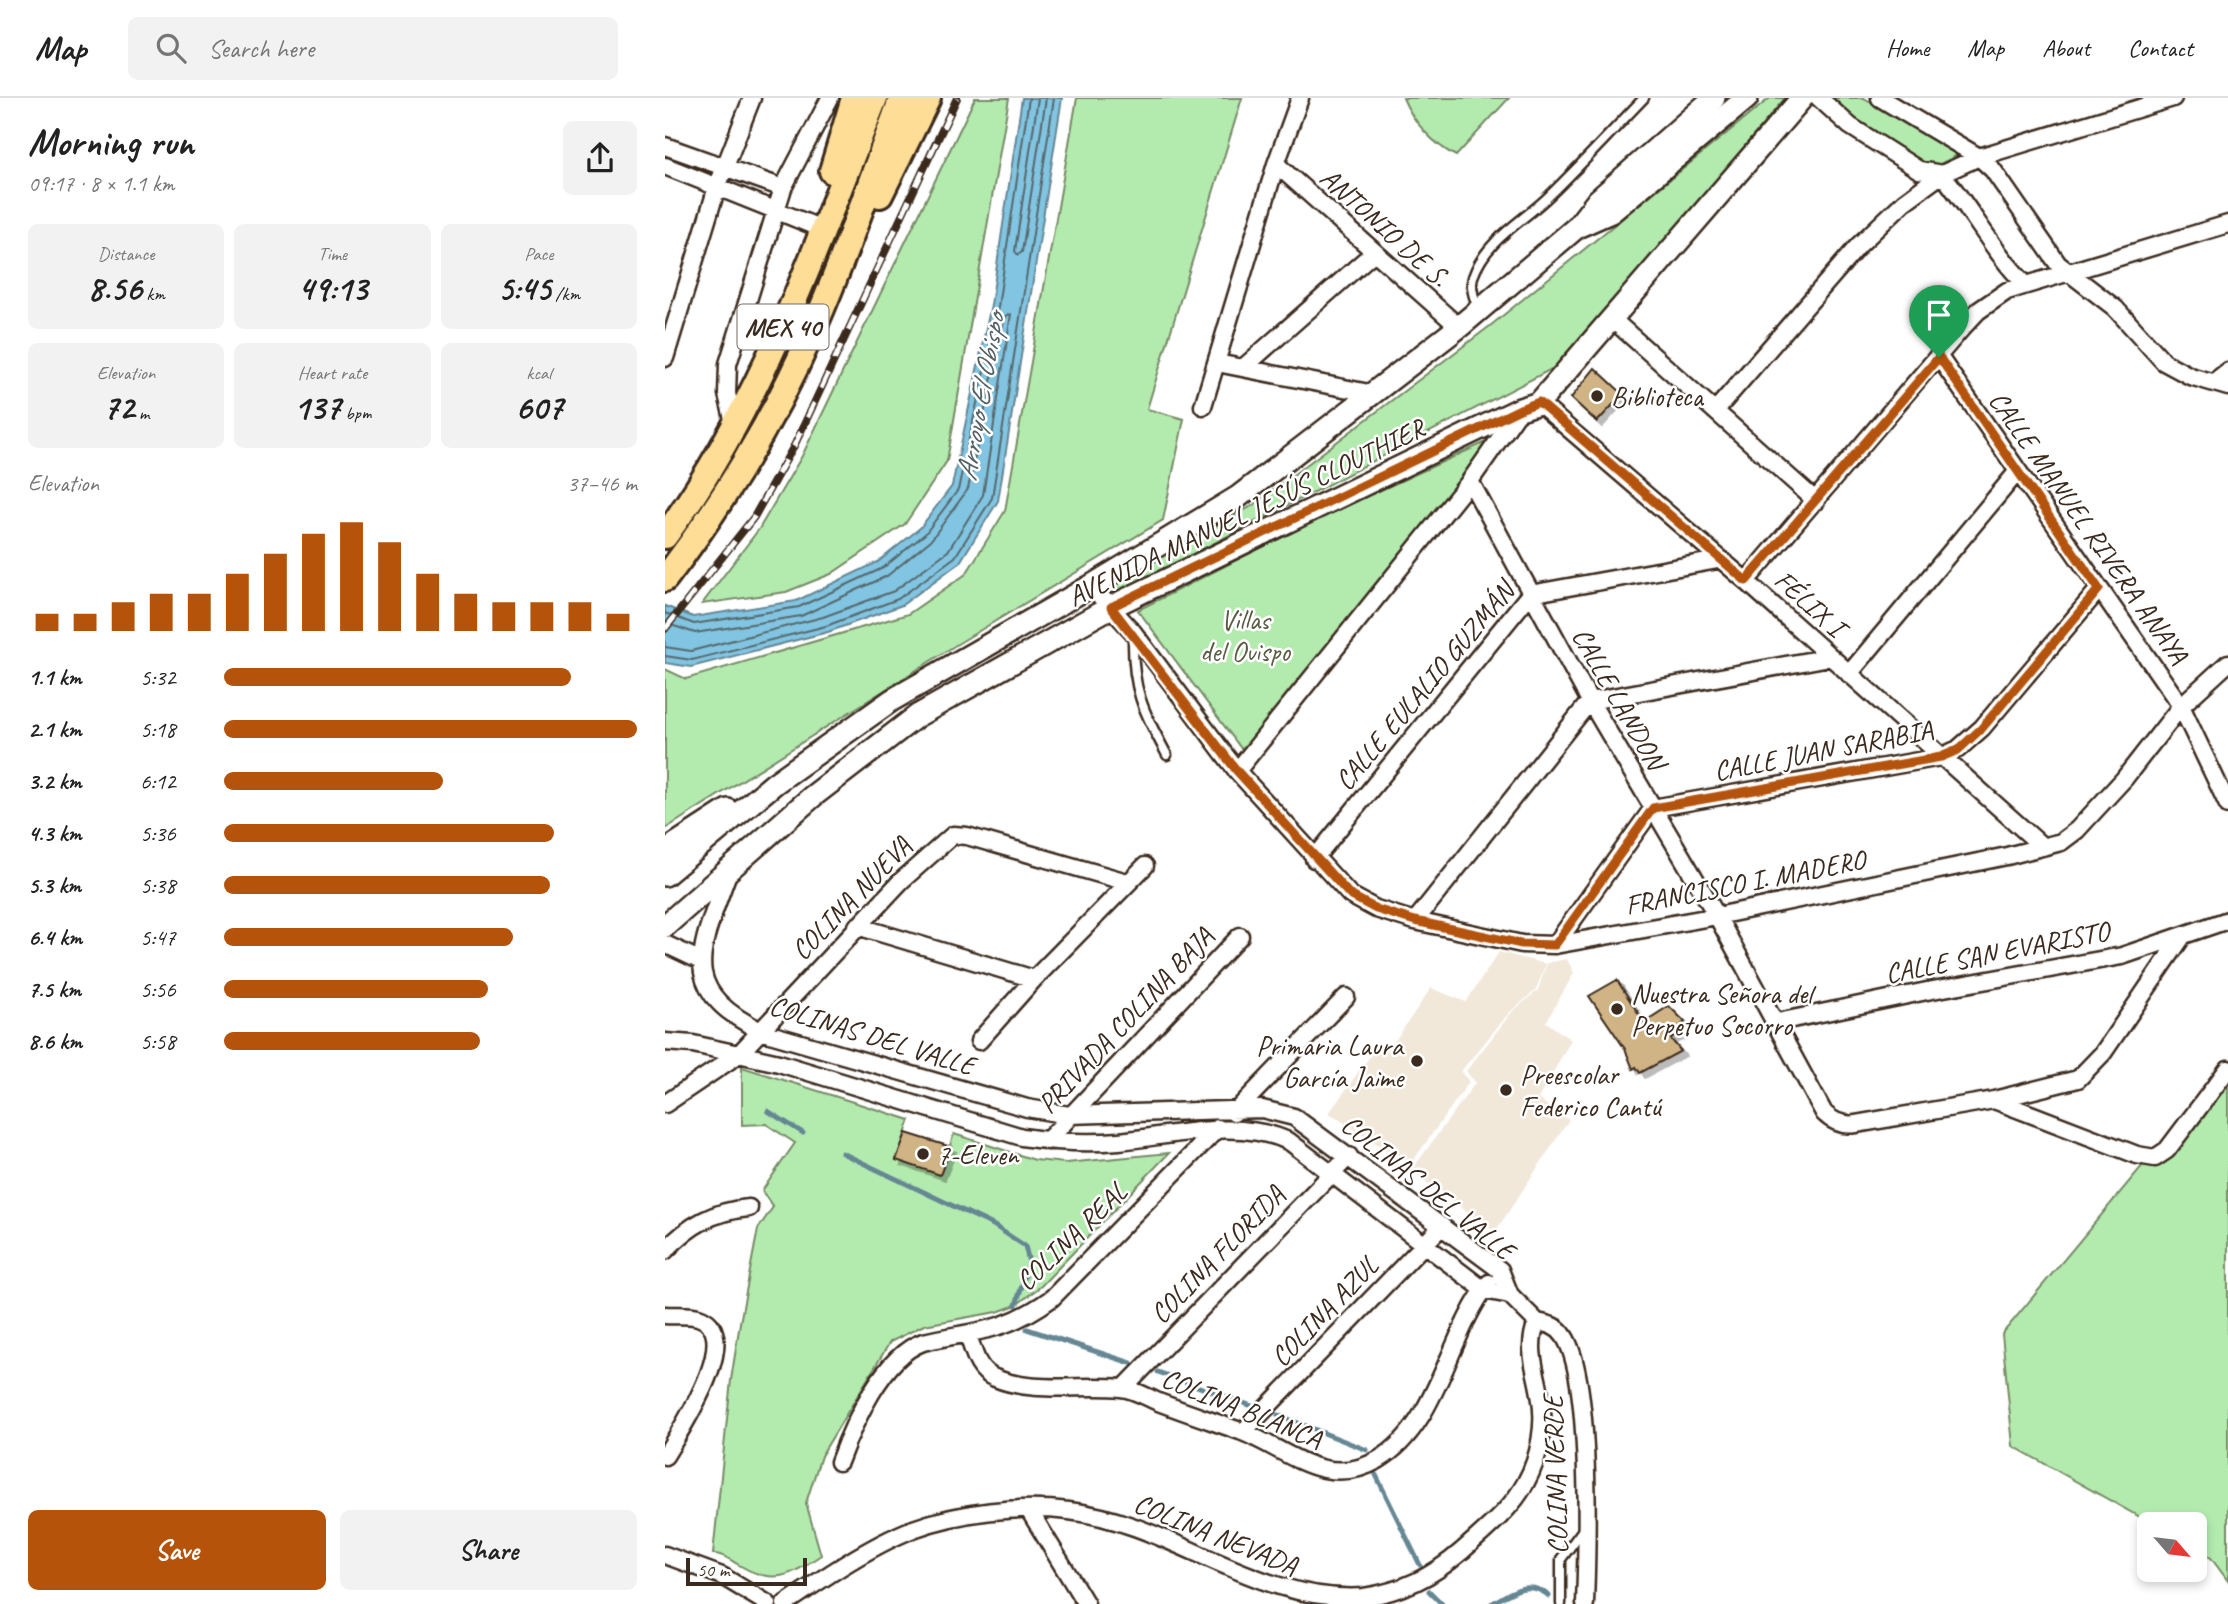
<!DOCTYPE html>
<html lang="en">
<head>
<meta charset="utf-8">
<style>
  body { margin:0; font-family:Caveat,sans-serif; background:#f2f2f2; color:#222; height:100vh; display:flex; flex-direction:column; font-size:26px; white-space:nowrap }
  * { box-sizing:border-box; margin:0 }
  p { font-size:23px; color:#767676 }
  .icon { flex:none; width:38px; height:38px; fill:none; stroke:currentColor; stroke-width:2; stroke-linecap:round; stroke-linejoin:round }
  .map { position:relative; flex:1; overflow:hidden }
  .details { display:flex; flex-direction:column; background:#fff; width:665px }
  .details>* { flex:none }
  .needle { width:46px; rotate:118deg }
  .buttons { position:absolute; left:1472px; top:1414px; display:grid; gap:14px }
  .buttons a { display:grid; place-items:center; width:70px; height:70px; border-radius:10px; background:#fff; box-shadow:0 4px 10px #0003; font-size:35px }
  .scale { position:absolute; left:21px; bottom:18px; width:121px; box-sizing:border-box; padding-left:7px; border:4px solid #3b2a1e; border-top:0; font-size:19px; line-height:24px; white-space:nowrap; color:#3b2a1e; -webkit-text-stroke:5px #fff; paint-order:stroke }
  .pin { position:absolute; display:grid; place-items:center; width:60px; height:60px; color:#fff; margin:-72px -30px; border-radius:50% 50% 50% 0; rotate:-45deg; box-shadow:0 0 7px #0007 }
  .pin .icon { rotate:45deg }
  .round { display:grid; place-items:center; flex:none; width:74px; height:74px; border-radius:10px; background:#f2f2f2 }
  .overview { display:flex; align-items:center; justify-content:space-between; height:119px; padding:0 28px }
  h1 { font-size:38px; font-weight:700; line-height:52px }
  .figures { display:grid; grid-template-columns:repeat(3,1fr); gap:10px; height:119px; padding:7px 28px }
  .figures div { display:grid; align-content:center; border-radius:10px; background:#f2f2f2; text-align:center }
  .figures b { font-size:35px; font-weight:700 }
  .figures small { font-size:19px; font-weight:400 }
  .figures p { font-size:19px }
  .chart { height:196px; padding:14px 28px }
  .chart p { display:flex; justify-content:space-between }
  .chart svg { width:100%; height:126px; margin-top:7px; stroke:#b45309; stroke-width:6 }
  .primary-button { display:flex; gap:14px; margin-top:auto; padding:14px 28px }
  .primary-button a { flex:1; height:80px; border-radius:10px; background:#b45309; color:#fff; font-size:28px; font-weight:700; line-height:80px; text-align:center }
  .primary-button a+a { background:#f2f2f2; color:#222 }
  ul { padding:0 28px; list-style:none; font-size:23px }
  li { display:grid; grid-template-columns:112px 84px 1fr; align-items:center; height:52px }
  li i { height:18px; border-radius:9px; background:#b45309 }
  header { display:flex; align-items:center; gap:42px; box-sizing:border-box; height:98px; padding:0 35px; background:#fff; border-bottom:2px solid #e0e0e0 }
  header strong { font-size:33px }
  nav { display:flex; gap:38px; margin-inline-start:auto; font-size:24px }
  .search { width:490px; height:63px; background:#f2f2f2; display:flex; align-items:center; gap:18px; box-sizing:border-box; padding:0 24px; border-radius:10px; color:#767676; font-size:26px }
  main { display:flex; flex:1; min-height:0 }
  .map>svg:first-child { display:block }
</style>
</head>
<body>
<header>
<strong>Map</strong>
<div class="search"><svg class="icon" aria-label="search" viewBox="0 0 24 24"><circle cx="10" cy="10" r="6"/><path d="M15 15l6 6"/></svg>Search here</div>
<nav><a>Home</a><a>Map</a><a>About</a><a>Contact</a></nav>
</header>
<main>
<section class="details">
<div class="overview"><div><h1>Morning run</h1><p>09:17 · 8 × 1.1 km</p></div><a class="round"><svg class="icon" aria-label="share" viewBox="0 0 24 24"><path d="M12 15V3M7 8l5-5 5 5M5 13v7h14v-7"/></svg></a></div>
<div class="figures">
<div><p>Distance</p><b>8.56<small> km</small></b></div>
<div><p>Time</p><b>49:13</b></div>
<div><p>Pace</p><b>5:45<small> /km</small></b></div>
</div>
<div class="figures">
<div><p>Elevation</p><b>72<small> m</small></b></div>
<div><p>Heart rate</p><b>137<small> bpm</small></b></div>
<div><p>kcal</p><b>607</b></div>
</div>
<div class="chart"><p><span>Elevation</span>37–46 m</p>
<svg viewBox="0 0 160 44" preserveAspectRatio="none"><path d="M5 44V38M15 44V38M25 44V34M35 44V31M45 44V31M55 44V24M65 44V17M75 44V10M85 44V6M95 44V13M105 44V24M115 44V31M125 44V34M135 44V34M145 44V34M155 44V38"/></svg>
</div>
<ul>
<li><b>1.1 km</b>5:32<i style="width:84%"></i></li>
<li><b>2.1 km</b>5:18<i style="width:100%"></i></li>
<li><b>3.2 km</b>6:12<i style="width:53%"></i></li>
<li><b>4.3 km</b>5:36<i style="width:80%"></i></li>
<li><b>5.3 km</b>5:38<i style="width:79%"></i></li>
<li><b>6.4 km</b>5:47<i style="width:70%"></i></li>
<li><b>7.5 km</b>5:56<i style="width:64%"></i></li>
<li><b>8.6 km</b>5:58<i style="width:62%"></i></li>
</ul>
<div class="primary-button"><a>Save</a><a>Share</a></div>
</section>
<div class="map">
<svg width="1563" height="1506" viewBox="0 0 1563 1506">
  <defs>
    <filter id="shadow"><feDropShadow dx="5" dy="5" stdDeviation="0" flood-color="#0004"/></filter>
  </defs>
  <rect width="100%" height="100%" fill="#fff"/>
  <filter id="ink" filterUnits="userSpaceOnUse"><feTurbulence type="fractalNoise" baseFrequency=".0143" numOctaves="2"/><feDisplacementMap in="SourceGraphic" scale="14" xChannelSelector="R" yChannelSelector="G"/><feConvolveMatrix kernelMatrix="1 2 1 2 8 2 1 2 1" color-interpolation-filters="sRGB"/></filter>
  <g filter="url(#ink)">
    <!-- built -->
    <path fill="#f1e8da" d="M834,854L881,866L871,892L844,915L796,973L804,984L745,1067L664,1015L713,947L723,953L766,890L801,904Z
      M902,861L909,875L881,924L906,942L873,1001L904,1022L830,1134L746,1073L810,985L801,973L847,914L873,892L882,865Z"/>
    <!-- green -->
    <path fill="#b3ebaf" stroke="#778a66" stroke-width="2" d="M310,0H344L282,363L240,426L166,476L121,494L37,506L94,431L137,358Z
      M412,0H577L482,311L519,321L498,422L294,545L0,731V571L21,581L243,516L301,476L340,413Z
      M738,0H844L791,58C768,46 748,24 738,0Z
      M1105,0H1120L902,263L447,498L442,488L587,408L825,228Z
      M1163,0H1199L1293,57L1265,71L1172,13Z
      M832,339L578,653L473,512L661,417Z
      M1563,965V1483L1546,1460L1530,1450V1426H1487L1348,1348L1337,1236Z
      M77,969L245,1022L231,1062L275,1076L289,1036L370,1062L401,1065L504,1055L376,1188L351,1207L332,1214L259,1227L225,1244L156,1358L141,1405L156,1457C125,1478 109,1488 74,1467C65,1462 59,1456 48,1456L66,1282L75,1225L93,1131L108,1109L97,1093L130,1045L101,1026L77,1027Z"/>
    <!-- water -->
    <path fill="#81c5e2" stroke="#658794" stroke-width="2" d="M357,0H397L333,403L295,464L237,507L163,534L26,569L0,565V508L28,519L131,503L213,464L255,430L287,388L326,207Z"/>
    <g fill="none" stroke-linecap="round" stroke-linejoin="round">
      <!-- shore -->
      <path stroke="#57686c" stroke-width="2" d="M373,0L350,153L353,157L357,154L381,0
        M0,515L29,526L134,509L218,470L260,436L293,392L333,209L364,0
        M0,525L30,535L136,518L222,478L266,442L303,391L340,218L346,216L318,397L283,453L229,493L158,519L26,553L0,549
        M0,558L27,562L161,528L233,501L290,459L327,400L389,0"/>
      <!-- stream -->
      <path stroke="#658794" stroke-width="5" d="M103,1013L138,1035
        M177,1055L328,1127L360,1148L364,1164L351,1207
        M362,1231L466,1265
        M493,1274L587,1308
        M613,1317L702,1352
        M711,1377L755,1467
        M764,1493L777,1506
        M826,1506C845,1495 863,1480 884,1498"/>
    </g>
    <!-- building -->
    <path fill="#d0b485" stroke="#3b2a1e" stroke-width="2" filter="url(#shadow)" d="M930,270L958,296L932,324L906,300Z
      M952,882L979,924L1004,908L1020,924L1011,932L1013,937L1005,940L1016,953L975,975L971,969L968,971L960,951L924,898Z
      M241,1035L286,1049L275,1077L231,1062Z"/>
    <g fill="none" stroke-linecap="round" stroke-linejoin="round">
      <!-- lane casing -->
      <g stroke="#3b2a1e" stroke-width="13">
        <path id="lane" d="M813,210C809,200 805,189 808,179C821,141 859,123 885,97C917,66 948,32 979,0
          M468,538C467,592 478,612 502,657
          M896,1506V1461L920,1429"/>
      </g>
      <!-- street casing -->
      <g stroke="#3b2a1e" stroke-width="21">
        <path id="street" d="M1154,0L1185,28L1254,72L1277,76C1306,111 1329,155 1361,187
          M1215,0L1314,59L1328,72L1393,166L1450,210L1499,264L1525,278L1563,289
          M0,48L118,90
          M611,66L794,229
          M0,68L157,131
          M947,221L1151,403
          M1274,259L1516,608L1563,707
          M0,260L52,89L87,0
          M552,265L709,296
          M579,269L708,155
          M1549,284L1563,273
          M874,305L1081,483L1378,749
          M538,308L611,66L635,0
          M1050,313L1194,147L1239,104L1277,76L1314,59L1508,0
          M70,329L62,296L63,266L118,90L165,0
          M805,383L925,603L1052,818L1159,1015C1168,1024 1178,1028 1191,1026L1329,1002L1413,981L1438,955L1517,839
          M1081,483L1297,230L1313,213L1342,193L1563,126
          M426,488L468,534L572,673L685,797L711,811L750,823L857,846L890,847L1052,818L1342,758L1396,744L1412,732L1459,681L1516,608L1563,565
          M1184,576L1353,373
          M572,673L805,383L854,313
          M649,761L865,496L1053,462
          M64,772C37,850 8,890 98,934L362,1010L404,1017L597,1011L629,1019L835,1172L845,1197L872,1224
          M750,823L925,603L1165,559
          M192,828L369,881
          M0,846L36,863
          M890,847L988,710L1276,659L1293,651L1317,630L1434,491
          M1108,925L1262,893L1457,858L1563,822
          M314,943L369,881L480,768
          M0,944L28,946L114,965L357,1039C390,1044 421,1046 454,1043C507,1038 575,1019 625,1044L819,1192L845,1197
          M1329,1002L1472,1057L1490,1060L1502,1052L1563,971
          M0,1006L74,956L236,783L288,737L302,738L462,784
          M569,1015L681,899
          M382,1043L575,838
          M0,1153C24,1127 49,1113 84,1110
          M0,1217C10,1218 23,1216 33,1219C82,1234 14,1334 0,1358
          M872,1224C883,1226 893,1228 899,1238C927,1279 922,1452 920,1506
          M303,1237C309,1254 312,1273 330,1280C368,1296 416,1286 456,1290C468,1291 480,1298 491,1303C519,1314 547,1323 575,1333C622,1351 660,1392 713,1362C773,1328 783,1236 824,1185
          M459,1290L684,1058
          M578,1334L777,1128
          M174,1364C188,1326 218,1258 258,1244C312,1232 339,1235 387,1200L553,1030
          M364,1412L421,1506
          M0,1457L57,1478L103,1506
          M120,1506C158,1480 205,1448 248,1431C295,1414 354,1407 404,1413C508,1425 591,1506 699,1499C738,1493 767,1479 797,1453C820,1432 847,1411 861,1384C875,1359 881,1324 875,1296C871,1271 861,1250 872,1224"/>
      </g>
      <!-- secondary casing -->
      <g stroke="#3b2a1e" stroke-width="26">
        <path id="secondary" d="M912,129L933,102L1049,0
          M0,753L63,712
          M0,777L110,685L227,602L426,488L573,399L794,229L912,129L946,114L1082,0
          M0,828L148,698L252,618L446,509L855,311L874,305L1137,0"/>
      </g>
      <!-- primary casing -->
      <g stroke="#3b2a1e" stroke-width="30">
        <path id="primary" d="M167,73L189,0
          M215,97L263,0
          M0,438C97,307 150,150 210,0
          M0,481C59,404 108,323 147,234C181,158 207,78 237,0"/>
      </g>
      <!-- lane -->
      <use href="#lane" stroke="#fff" stroke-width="8"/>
      <!-- street -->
      <use href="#street" stroke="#fff" stroke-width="16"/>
      <!-- secondary -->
      <use href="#secondary" stroke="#fff" stroke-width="21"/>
      <!-- primary -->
      <use href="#primary" stroke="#fedd96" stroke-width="24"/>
      <!-- rail casing -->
      <g stroke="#3b2a1e" stroke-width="8">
        <path id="rail" d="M0,531L89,419L130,346L292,0"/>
      </g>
      <!-- rail -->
      <use href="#rail" stroke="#fff" stroke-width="5" stroke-dasharray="16" stroke-linecap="butt"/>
    </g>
  </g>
  <g fill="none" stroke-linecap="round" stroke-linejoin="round" filter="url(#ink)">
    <!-- route casing -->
    <g stroke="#fff" stroke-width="14">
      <path id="route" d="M1274,259L1434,491L1317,630L1293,652L1276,659L988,710L890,847L857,846L750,823L711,811L685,797L572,673L446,509L855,311L874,304L1081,483Z"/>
    </g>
    <!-- route -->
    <use href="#route" stroke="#b45309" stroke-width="9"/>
  </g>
  <!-- markers -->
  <g fill="#3b2a1e" stroke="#fff" stroke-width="2.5">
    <circle cx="932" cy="298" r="7"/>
    <circle cx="952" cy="911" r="7"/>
    <circle cx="752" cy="963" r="7"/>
    <circle cx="841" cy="992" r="7"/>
    <circle cx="258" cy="1056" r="7"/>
  </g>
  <g text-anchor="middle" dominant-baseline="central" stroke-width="5" stroke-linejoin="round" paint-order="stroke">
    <!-- shield labels -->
    <rect fill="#fff" stroke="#766a62" stroke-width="2" x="72.5" y="206.5" width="91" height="45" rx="5"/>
    <g font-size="26" font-weight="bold" fill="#3b2a1e">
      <text x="118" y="229">MEX 40</text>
    </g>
    <!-- street labels -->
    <g font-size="28" fill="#3b2a1e" stroke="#fff">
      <text transform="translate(720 129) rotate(42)">ANTONIO DE S.</text>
      <text transform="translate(581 414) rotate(-26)">AVENIDA MANUEL JESÚS CLOUTHIER</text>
      <text transform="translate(1424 429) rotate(55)">CALLE MANUEL RIVERA ANAYA</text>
      <text transform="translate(1145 505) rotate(42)">FÉLIX I</text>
      <text transform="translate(759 588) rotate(-50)">CALLE EULALIO GUZMÁN</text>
      <text transform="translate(954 600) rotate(60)">CALLE LANDON</text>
      <text transform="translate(1158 652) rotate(-11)">CALLE JUAN SARABIA</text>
      <text transform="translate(1080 784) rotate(-11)">FRANCISCO I. MADERO</text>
      <text transform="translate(186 800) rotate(-46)">COLINA NUEVA</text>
      <text transform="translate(1332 854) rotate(-11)">CALLE SAN EVARISTO</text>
      <text transform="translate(460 922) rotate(-47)">PRIVADA COLINA BAJA</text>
      <text transform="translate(207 937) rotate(17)">COLINAS DEL VALLE</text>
      <text transform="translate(763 1089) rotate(39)">COLINAS DEL VALLE</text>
      <text transform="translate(406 1138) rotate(-44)">COLINA REAL</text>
      <text transform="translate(552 1156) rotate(-46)">COLINA FLORIDA</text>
      <text transform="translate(659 1213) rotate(-46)">COLINA AZUL</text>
      <text transform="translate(577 1310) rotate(22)">COLINA BLANCA</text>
      <text transform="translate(890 1377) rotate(-92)">COLINA VERDE</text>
      <text transform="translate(551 1436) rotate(22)">COLINA NEVADA</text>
    </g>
    <!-- poi labels -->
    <g font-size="28" fill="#3b2a1e" stroke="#fff" text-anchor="start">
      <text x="946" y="298">Biblioteca</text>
      <text x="966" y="895">Nuestra Señora del<tspan x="966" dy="32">Perpetuo Socorro</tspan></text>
      <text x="738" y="947" text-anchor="end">Primaria Laura<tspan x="738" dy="32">García Jaime</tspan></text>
      <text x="855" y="976">Preescolar<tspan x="855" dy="32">Federico Cantú</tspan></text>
      <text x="272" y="1056">7-Eleven</text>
    </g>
    <!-- park labels -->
    <g font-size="28" fill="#595a42" stroke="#fff">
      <text x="580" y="521">Villas<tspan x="580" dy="32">del Ovispo</tspan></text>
    </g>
    <!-- water labels -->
    <g font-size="30" font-style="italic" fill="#546063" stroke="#fff">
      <text transform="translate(315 299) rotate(-80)">Arroyo El Obispo</text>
    </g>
  </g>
</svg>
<div class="buttons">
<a><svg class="needle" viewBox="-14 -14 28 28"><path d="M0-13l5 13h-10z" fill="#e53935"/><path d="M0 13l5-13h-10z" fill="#767676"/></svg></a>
</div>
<div class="scale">50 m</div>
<div class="pin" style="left:1274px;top:259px;background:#1e9e55"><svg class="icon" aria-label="arrive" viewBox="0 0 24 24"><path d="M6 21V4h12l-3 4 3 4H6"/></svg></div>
</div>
</main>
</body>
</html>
